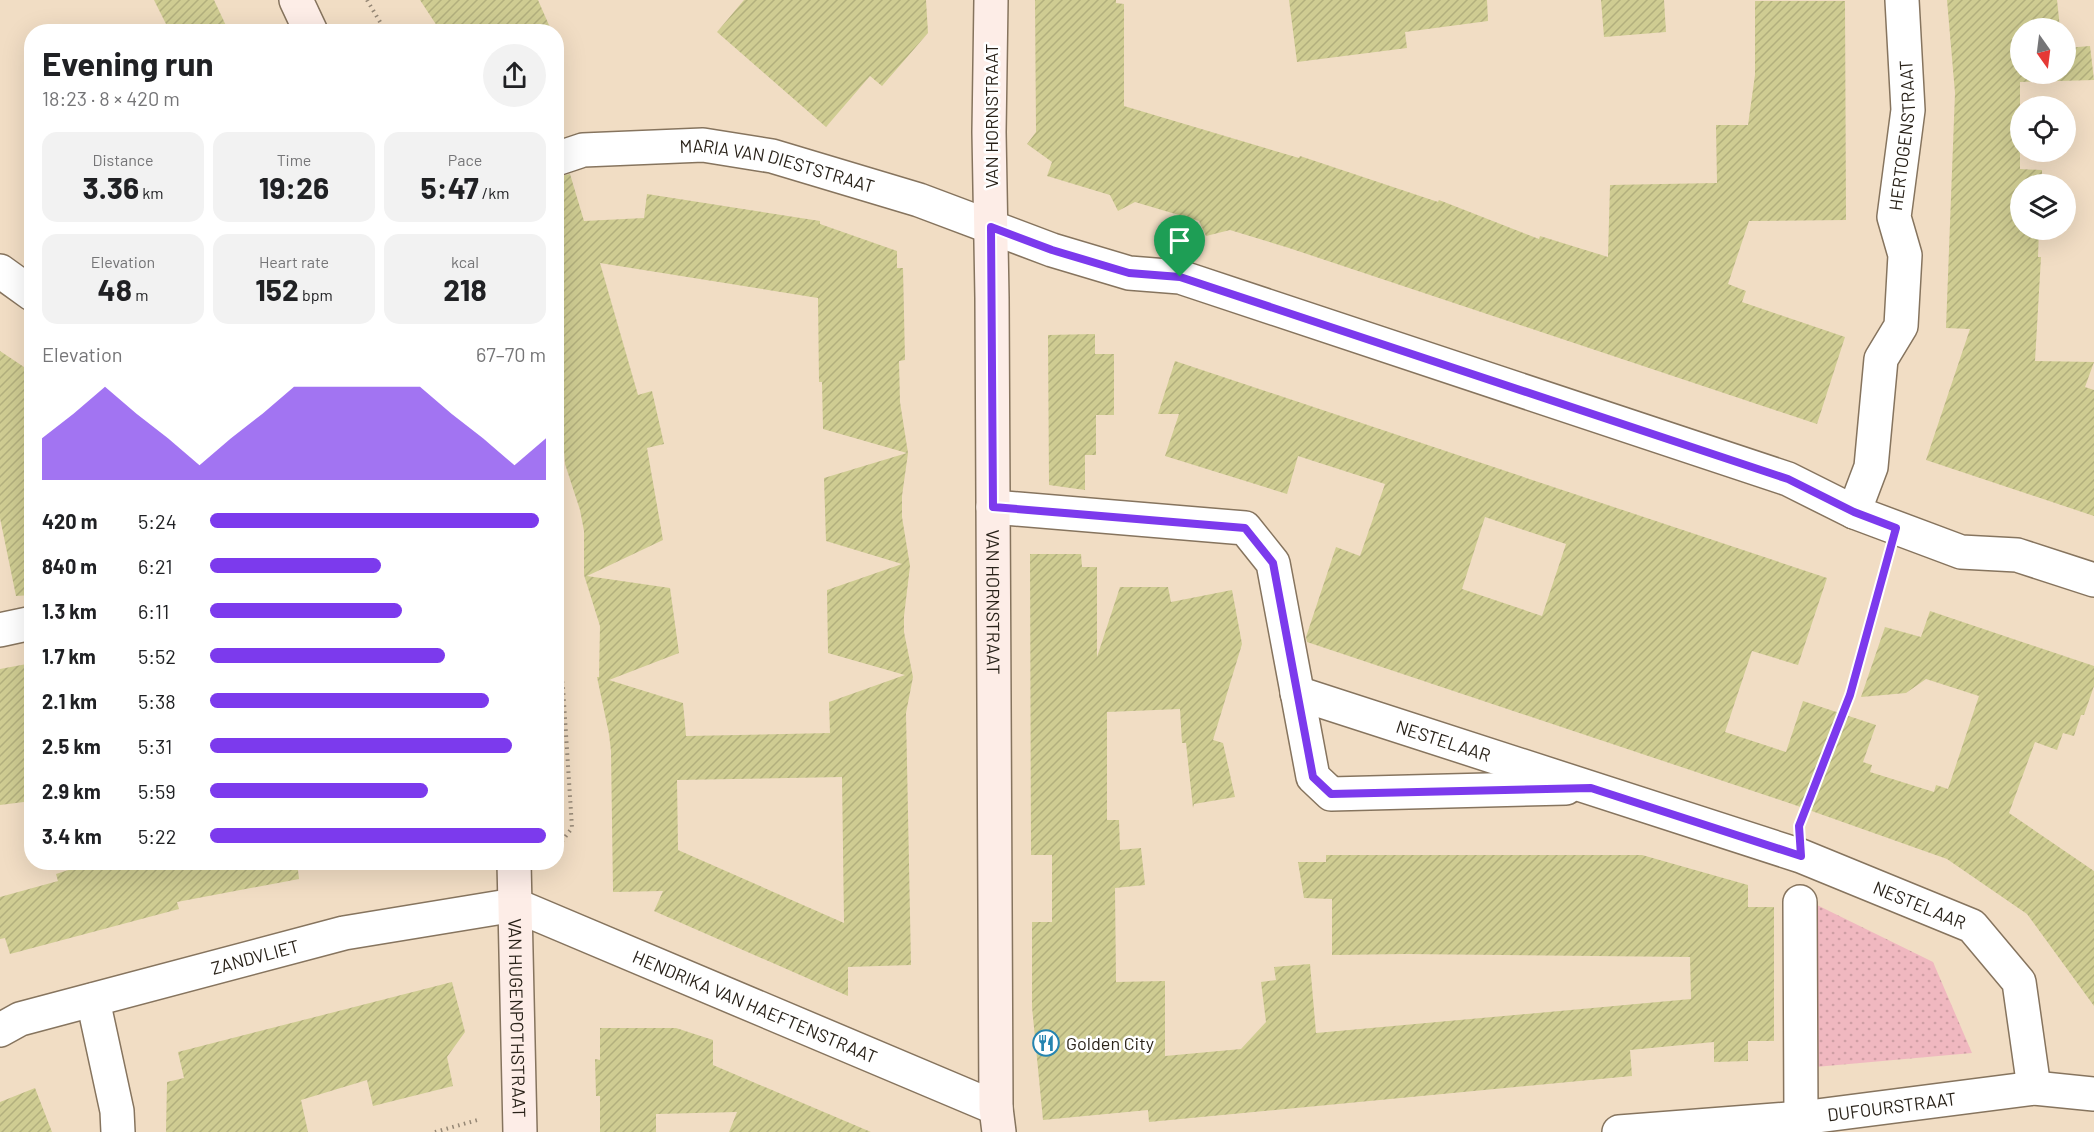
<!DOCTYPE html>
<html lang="en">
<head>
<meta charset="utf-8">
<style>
  body { margin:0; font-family:Barlow,sans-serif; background:#f2f2f2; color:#202124; height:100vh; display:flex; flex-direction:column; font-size:22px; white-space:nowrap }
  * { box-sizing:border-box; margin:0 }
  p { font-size:20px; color:#757577 }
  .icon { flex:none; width:33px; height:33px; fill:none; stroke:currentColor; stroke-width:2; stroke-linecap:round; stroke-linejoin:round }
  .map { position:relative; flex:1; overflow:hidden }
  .side { position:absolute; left:24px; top:24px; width:540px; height:846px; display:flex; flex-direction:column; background:#fff; border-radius:24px; box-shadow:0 6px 24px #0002 }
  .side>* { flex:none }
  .needle { width:39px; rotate:166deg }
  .fabs { position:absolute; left:2010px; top:18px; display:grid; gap:12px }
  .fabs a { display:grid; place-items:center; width:66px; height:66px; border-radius:50%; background:#fff; box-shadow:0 6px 24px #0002; font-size:30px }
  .pin { position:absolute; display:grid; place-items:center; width:51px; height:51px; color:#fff; margin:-62px -26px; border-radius:50% 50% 50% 0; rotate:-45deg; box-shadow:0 0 6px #0007 }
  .pin .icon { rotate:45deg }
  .round { display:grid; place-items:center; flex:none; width:63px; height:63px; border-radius:32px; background:#f2f2f2 }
  .overview { display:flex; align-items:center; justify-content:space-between; height:102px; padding:0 18px }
  h1 { font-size:33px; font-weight:700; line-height:45px }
  .figures { display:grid; grid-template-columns:repeat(3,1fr); gap:9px; height:102px; padding:6px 18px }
  .figures div { display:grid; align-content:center; border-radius:15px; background:#f2f2f2; text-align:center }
  .figures b { font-size:30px; font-weight:700 }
  .figures small { font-size:16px; font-weight:400 }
  .figures p { font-size:16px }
  .chart { height:168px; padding:12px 18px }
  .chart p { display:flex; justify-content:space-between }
  .chart svg { width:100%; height:108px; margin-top:6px; fill:#7c3aed; opacity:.7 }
  ul { padding:0 18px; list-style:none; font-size:20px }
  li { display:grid; grid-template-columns:96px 72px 1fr; align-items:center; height:45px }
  li i { height:15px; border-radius:8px; background:#7c3aed }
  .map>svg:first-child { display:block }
</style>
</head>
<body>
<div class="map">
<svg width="2094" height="1132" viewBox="0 0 2094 1132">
  <defs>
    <pattern id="park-dots" width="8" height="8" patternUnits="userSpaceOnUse" patternTransform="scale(1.5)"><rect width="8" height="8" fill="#f0b8c0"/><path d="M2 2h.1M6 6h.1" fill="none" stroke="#ce9ea4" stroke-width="1.8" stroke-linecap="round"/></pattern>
    <pattern id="building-hatch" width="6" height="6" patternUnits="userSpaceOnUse" patternTransform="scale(1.5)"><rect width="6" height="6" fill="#cfcc92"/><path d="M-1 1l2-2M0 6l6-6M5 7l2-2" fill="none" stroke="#b2af7d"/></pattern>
  </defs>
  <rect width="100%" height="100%" fill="#f1ddc4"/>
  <!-- park -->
  <path fill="url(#park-dots)" d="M1817,905L1933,962L1972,1053L1804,1068Z"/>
  <!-- building -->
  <path fill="url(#building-hatch)" fill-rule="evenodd" d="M154,0H214L229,32H170Z
    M420,0H538L552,32H441Z
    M744,0H926L928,33L882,86L870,76L826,127L717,32Z
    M1035,0H1116V3L1124,4V106L1299,158L1300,156L1438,202L1439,200L1539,239L1540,236L1608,257L1610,185L1717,183L1716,125H1748L1755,75V1H1845L1846,220L1749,221L1728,284L1746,291L1742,302L1845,337L1817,424L1289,248L1230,230L1206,236L1199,221L1135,202L1118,211L1110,195L1047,176L1052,162L1027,144L1036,132Z
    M1289,0H1487L1488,21L1405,32L1407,48L1297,62Z
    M1601,0H1664L1666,32L1604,37Z
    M1947,0H2057L2060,28H2020V74H2066V48L2090,46L2094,80L2020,82V169L2042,170V184H2020V230H2039L2038,257H2041L2035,361L2094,362L2085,387L2094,390V516L1926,460L1970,329L1946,328L1955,93Z
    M570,174L584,221L644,218L647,194L820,221V224L897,251V268H903L905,360L899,361L900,402L908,453L902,496V517L910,566L904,616V632L913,677L906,713L911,965L848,967V996L654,911L663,891L613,892L611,751L609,734L597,677H599L600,626L584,575V531L580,510L565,464L559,384H556V177ZM600,263L818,298L819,382H822L823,429L907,453L824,478L826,541L902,564L827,590L828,653L905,675L829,702L830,733L686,736L683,703L609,680L679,653L670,588L587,576L663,540L647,448L664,444L652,391L638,395ZM842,777L844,923L678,850L677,780Z
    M1095,334V354H1114V415H1096V455H1085V490L1049,485L1048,335Z
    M0,351L30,371L32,380V595L16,596L0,518Z
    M1175,361L1827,578L1798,665L1752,651L1725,732L1786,752L1803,701L1876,725L1863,762L1872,765L1870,772L1934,792L1936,785L1948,789L1979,696L1926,679L1906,693L1861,697L1885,627L1921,637L1930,611L2094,666V686L2084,715H2081L2074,736L2063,733L2057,750L2035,742L2009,813L2094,871V1006L2027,914L1947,859L1792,804L1307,642L1306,637L1336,547L1360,556L1385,484L1298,456L1287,494L1165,456L1179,414H1158ZM1485,517L1566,544L1542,616L1462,589Z
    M1030,554H1081L1082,567H1097V657L1120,587H1168L1171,602L1232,590L1242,644L1213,740L1223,743L1235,797L1194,804L1193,808L1186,743H1182L1180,709L1107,712V820H1119L1120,850L1141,848L1145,885L1115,888L1116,982L1165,981V1056L1241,1049L1266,1022L1261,982L1276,980L1274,967L1310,964L1316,1033L1691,999L1690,957L1406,954L1332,955V899L1304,898L1298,862H1326V855H1642L1748,885V907H1774V1041H1748V1061L1714,1062V1042L1630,1050L1632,1076L1149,1122L1148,1110L1043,1120L1032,1007V922H1052V855H1031Z
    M32,663V801L0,805V669Z
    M77,862H297L299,879L177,902L179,909L10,954L5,938L0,939V897L58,881L56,874L78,867Z
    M452,982L465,1032L447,1057L453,1086L373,1106L367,1080L301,1100L308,1132H166L167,1082L184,1078L178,1052Z
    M600,1028H676L713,1040V1065L871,1132H729L737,1112L656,1114V1132H600V1096H596L595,1059L600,1060Z
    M35,1088L52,1132H0V1102Z"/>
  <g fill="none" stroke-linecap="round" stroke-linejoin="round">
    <!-- street casing -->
    <g stroke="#86745e" stroke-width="36">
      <g id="street">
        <path id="s1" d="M556,159L583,150L703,145L772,156L919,200L1052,250L1129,273L1180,277L1788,479L1854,512L1961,552L2017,555L2094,580"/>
        <path d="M0,271L32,294"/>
        <path d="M993,507L1245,528L1273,563L1313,777L1331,794L1566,788"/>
        <path id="s2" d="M1854,512L1871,467L1881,359L1901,326L1905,255L1894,217L1908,110L1902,0"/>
        <path d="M0,630L32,623"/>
        <path id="s3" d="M1297,693L1801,856L1972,926L2019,982L2034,1088"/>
        <path d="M1800,902L1801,1118"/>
        <path d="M93,1000L117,1111L118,1132"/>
        <path id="s4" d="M0,1030L20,1019L344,933L515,905L996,1108"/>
        <path id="s5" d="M1619,1132L1801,1118L2034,1088L2094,1094"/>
      </g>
    </g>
    <!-- secondary casing -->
    <g stroke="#86745e" stroke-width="36">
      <g id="secondary">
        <path d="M296,0L311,32"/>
        <path id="s6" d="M991,0L989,132L992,298L996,1108L999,1132"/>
        <path id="s7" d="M514,862L520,1132"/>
      </g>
    </g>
    <!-- path -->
    <path stroke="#958775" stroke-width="4" stroke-dasharray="1.5 4.5" stroke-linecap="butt" d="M367,0L386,32
      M556,640L563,687L572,828L556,849
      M1802,818L1850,695L1886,564
      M435,1132L481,1119"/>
    <!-- street -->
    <use href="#street" stroke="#fff" stroke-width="33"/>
    <!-- secondary -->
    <use href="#secondary" stroke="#fdede7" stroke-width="33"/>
  </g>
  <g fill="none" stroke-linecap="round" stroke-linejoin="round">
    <!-- route casing -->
    <g stroke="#fff" stroke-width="12">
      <path id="route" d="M991,227L1052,250L1129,273L1180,277L1788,479L1854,512L1896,528L1850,695L1799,826L1801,856L1591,788L1331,794L1313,777L1273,563L1245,528L993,507Z"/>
    </g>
    <!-- route -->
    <use href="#route" stroke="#7c3aed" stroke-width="8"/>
  </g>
  <!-- icons -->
  <defs>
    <g id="restaurant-ring" transform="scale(1.35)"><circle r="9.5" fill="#fff" stroke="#2584b0" stroke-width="1.5"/><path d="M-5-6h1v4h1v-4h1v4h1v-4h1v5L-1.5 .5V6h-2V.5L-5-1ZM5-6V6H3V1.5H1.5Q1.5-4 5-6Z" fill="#2584b0"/></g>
  </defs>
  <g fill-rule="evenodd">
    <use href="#restaurant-ring" x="1046" y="1043"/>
  </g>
  <g text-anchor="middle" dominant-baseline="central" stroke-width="5" stroke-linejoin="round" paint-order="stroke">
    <!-- street labels -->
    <g font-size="18" fill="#292219" stroke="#fff">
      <text transform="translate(991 116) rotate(-90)">VAN HORNSTRAAT</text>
      <text stroke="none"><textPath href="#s2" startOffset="388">HERTOGENSTRAAT</textPath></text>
      <text stroke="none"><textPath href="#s1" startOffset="225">MARIA VAN DIESTSTRAAT</textPath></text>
      <text stroke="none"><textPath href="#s6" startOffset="602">VAN HORNSTRAAT</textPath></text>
      <text stroke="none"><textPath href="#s3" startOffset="154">NESTELAAR</textPath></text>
      <text stroke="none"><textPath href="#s3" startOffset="658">NESTELAAR</textPath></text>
      <text stroke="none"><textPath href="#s4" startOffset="266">ZANDVLIET</textPath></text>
      <text stroke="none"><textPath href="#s4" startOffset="792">HENDRIKA VAN HAEFTENSTRAAT</textPath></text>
      <text stroke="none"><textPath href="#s7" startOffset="156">VAN HUGENPOTHSTRAAT</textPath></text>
      <text stroke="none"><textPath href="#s5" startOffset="274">DUFOURSTRAAT</textPath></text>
    </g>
    <!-- poi labels -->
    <g font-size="18" fill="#292219" stroke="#fff" text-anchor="start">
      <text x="1066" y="1043">Golden City</text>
    </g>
  </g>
</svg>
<div class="fabs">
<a><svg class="needle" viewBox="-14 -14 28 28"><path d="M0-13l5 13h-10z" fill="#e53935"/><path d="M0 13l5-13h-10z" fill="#757577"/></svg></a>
<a><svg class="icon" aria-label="locate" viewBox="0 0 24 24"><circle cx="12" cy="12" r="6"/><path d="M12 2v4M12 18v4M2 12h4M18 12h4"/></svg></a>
<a><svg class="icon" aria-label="layers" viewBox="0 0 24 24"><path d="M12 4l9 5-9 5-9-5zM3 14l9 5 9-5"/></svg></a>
</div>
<div class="pin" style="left:1180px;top:277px;background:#1e9e55"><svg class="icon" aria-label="arrive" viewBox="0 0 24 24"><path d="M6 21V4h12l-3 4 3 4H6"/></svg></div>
<section class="side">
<div class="overview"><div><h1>Evening run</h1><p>18:23 · 8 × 420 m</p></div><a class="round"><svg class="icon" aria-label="share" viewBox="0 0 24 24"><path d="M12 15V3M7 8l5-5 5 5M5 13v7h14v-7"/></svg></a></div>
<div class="figures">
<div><p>Distance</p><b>3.36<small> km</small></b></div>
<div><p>Time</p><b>19:26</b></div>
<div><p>Pace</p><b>5:47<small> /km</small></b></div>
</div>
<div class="figures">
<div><p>Elevation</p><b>48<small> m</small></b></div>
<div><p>Heart rate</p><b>152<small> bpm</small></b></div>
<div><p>kcal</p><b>218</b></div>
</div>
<div class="chart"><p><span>Elevation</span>67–70 m</p>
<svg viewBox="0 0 160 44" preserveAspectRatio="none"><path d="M0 44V27L10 17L20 6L30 17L40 27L50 38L60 27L70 17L80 6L90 6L100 6L110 6L120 6L130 17L140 27L150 38L160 27V44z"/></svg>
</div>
<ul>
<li><b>420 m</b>5:24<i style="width:98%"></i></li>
<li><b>840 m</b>6:21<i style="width:51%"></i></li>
<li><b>1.3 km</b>6:11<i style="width:57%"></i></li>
<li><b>1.7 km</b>5:52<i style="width:70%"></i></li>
<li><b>2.1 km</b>5:38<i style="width:83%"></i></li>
<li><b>2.5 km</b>5:31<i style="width:90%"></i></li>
<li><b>2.9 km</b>5:59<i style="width:65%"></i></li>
<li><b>3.4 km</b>5:22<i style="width:100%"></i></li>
</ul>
</section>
</div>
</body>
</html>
